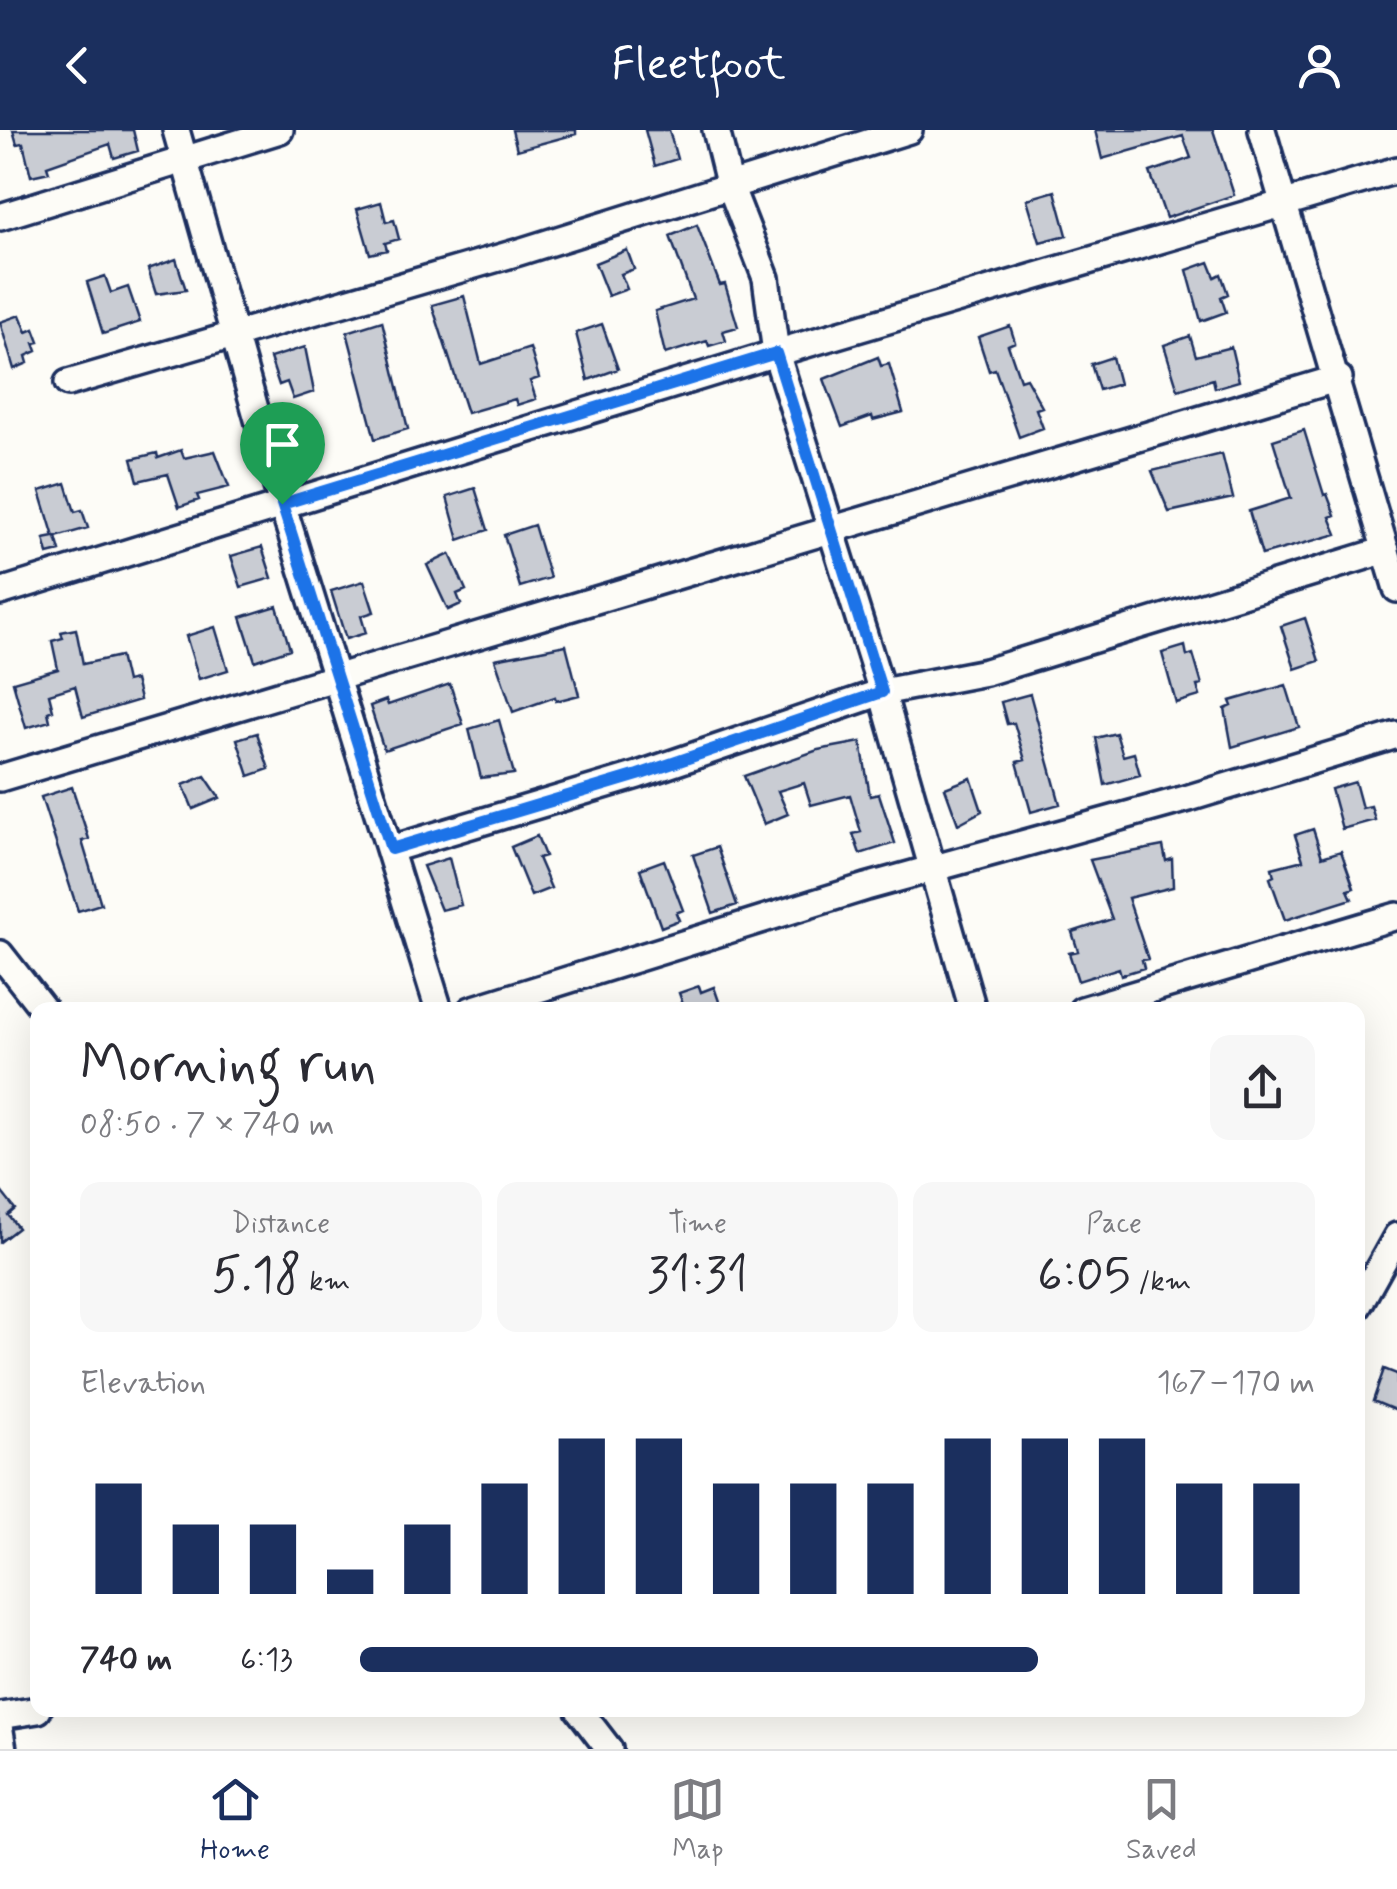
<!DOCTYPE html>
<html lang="en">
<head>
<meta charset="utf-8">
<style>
  body { margin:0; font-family:Mynerve,sans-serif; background:#f7f7f7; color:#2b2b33; height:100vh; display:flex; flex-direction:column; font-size:38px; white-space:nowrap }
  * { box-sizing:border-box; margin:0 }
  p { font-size:32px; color:#7c7c81 }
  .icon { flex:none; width:55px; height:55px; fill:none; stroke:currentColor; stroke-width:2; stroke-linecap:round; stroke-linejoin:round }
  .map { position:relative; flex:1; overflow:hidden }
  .drawer { position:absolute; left:30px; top:872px; width:1335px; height:715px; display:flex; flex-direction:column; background:#fff; border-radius:20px; box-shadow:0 10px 40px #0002 }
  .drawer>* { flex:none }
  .pin { position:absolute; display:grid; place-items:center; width:85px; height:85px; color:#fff; margin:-102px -42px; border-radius:50% 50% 50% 0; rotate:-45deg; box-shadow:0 0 10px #0007 }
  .pin .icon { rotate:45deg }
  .round { display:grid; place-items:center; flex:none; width:105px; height:105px; border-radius:20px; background:#f7f7f7 }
  .headline { display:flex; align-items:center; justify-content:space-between; height:170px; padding:0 50px }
  h1 { font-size:55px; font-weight:600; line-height:75px }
  .metrics { display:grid; grid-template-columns:repeat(3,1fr); gap:15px; height:170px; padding:10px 50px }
  .metrics div { display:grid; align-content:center; border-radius:20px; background:#f7f7f7; text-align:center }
  .metrics b { font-size:50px; font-weight:600 }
  .metrics small { font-size:28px; font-weight:400 }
  .metrics p { font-size:28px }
  .chart { height:280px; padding:20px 50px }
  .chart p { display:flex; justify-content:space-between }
  .chart svg { width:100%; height:180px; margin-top:10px; stroke:#1b2f5e; stroke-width:6 }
  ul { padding:0 50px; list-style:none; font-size:32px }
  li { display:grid; grid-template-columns:160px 120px 1fr; align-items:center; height:75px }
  li i { height:25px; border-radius:12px; background:#1b2f5e }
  header { display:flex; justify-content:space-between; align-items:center; height:130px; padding:0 50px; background:#1b2f5e; color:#fff; font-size:45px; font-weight:600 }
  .menu { display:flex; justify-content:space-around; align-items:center; height:140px; border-top:2px solid #e1e1e2; background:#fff; font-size:28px; color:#7c7c81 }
  .menu a { display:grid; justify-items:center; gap:5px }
  .menu .current { color:#1b2f5e }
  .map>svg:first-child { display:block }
</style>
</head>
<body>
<header><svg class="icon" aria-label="back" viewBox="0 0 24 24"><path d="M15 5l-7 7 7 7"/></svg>Fleetfoot<svg class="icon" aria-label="person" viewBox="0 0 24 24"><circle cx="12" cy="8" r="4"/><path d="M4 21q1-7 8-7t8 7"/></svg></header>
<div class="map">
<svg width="1397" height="1619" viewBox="0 0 1397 1619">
  <rect width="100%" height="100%" fill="#fdfcf7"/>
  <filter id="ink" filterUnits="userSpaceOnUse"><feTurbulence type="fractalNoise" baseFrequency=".01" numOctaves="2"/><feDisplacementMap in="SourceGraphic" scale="20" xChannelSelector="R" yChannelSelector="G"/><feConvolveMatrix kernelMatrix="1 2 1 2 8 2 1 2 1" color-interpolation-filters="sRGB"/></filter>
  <g filter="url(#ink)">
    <!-- building -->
    <path fill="#c9ccd3" stroke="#1b2f5e" stroke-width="2.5" d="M13,0H133L138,21L114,28L110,14L47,36L49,42L31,46L23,13L17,14Z
      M512,0H576V4L517,20Z
      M645,0H669L677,29L655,36Z
      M1095,0H1213L1234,65L1166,88L1150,42L1191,28L1183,6L1102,29Z
      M1055,61L1067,105L1040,112L1027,69Z
      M381,72L386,92L394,90L399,109L385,113L387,120L370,124L357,79Z
      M697,95L720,155L725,154L738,197L723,201L726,211L709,216L707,211L665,224L655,181L693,169L670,106Z
      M627,120L634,139L621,144L627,159L608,166L595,133Z
      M176,129L186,160L156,164L148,139Z
      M1209,132L1215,147L1221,144L1228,164L1221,167L1226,182L1201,191L1187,140Z
      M105,146L111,163L128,157L140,192L103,204L87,152Z
      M464,166L481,234L530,218L539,248L530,251L536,269L517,275L515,269L467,283L432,175Z
      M20,185L27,202L34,199L39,212L34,213L37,221L26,226L28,233L14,239L0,192Z
      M382,191L408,299L375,309L347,202Z
      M602,194L618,239L588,250L576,203Z
      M1010,196L1015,212L1008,215L1020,250L1026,248L1042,277L1036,279L1043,298L1019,307L995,239L989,241L978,207Z
      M1190,206L1196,226L1231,217L1239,251L1215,258L1213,249L1178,260L1164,215Z
      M305,217L314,262L293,269L287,252L279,255L270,228Z
      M878,227L881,236L889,234L903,282L873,290L872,286L842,297L824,249Z
      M1112,227L1119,254L1099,260L1091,234Z
      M1304,300L1324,365L1327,364L1335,385L1330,387L1337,404L1262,425L1249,381L1291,368L1273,310Z
      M181,320L184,328L215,321L229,357L197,365L199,370L179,377L168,344L138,351L132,329L157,323L158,328Z
      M1222,324L1233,368L1169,382L1152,341Z
      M66,353L75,382L82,380L88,398L56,407L60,421L48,424L44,409L54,407L40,361Z
      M475,358L488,400L459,410L447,367Z
      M534,395L550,448L520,457L504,405Z
      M262,417L272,448L241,457L231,426Z
      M450,424L466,460L457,464L461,474L448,480L427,435Z
      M364,451L374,482L361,486L366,503L346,509L331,461Z
      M277,476L290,519L255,531L241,487Z
      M1305,488L1319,531L1295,539L1281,496Z
      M215,497L228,540L199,549L186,506Z
      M76,499L83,534L120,526L126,552L135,550L140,570L83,587L75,556L49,564L53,580L48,582L50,591L26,598L13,552L58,539L52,511L63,508L61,502Z
      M566,515L579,565L556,571L555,567L513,582L495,529Z
      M1185,516L1187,526L1193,524L1202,555L1197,556L1200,566L1176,573L1162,523Z
      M450,554L463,594L384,620L370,576L386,570L388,575Z
      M1286,555L1299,597L1232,617L1225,579L1232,576L1230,571Z
      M1030,564L1060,674L1031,682L1017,632L1025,630L1014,593L1007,594L1001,572Z
      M499,590L514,644L481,648L469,599Z
      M257,603L269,639L249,646L237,609Z
      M1116,603L1123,626L1134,623L1140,645L1105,655L1096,608Z
      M861,612L870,666L879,664L895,713L860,724L853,704L861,702L850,665L811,675L804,653L778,661L788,684L764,694L744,646L818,620Z
      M205,646L220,668L193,679L183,655Z
      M971,648L982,681L958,694L945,658Z
      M1355,652L1362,678L1371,676L1375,690L1342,699L1331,659Z
      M72,657L89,709L82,711L101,774L78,781L41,667Z
      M1313,699L1322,727L1341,721L1354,758L1348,760L1352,769L1285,790L1270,748L1274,746L1272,738L1303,730L1295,705Z
      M537,706L545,726L538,728L551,758L531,766L511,717Z
      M1163,716L1166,731L1172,729L1173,757L1128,768L1148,829L1142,830L1144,838L1121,845L1119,838L1078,851L1069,823L1078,821L1072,802L1112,789L1090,730Z
      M717,717L737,775L713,783L693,725Z
      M449,728L461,775L441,780L423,736Z
      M664,730L683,780L676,783L679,790L661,797L640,739Z
      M699,856L701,862L714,857L722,880H685L679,863Z
      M0,1060L15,1079L8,1085L18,1098L0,1112Z
      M1384,1239L1397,1244V1281L1373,1271Z"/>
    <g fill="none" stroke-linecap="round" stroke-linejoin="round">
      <!-- minor casing -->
      <g stroke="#1b2f5e" stroke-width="32">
        <path id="minor" d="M176,0L282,374L439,880
          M716,0L729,53L766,148L776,223L882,562L973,880
          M1262,0L1397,459
          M0,87L280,0
          M68,253L519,122L909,0
          M0,462L776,223L1397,40
          M0,648L1339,248
          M391,719L638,645L882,562L986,542L1386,420
          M0,824L44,880
          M471,880L866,757L1189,668L1397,605
          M1082,880L1397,786
          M1358,1176L1397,1106
          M579,1580L609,1619
          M0,1586L38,1580
          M0,1601L3,1619"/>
      </g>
      <!-- minor -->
      <use href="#minor" stroke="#fdfcf7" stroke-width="25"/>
    </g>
  </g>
  <g fill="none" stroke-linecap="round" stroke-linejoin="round" filter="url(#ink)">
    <!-- route casing -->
    <g stroke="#fff" stroke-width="20">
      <path id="route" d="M776,223L882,562L638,645L391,719L282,374Z"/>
    </g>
    <!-- route -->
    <use href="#route" stroke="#1a73e8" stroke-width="12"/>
  </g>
</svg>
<div class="pin" style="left:282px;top:374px;background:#1e9e55"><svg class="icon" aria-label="arrive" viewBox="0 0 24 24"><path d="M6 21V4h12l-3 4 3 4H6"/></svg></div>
<section class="drawer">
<div class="headline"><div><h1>Morning run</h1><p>08:50 · 7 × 740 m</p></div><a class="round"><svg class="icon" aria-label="share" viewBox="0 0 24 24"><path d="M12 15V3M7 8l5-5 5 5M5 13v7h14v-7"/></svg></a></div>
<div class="metrics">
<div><p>Distance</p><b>5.18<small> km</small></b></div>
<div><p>Time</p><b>31:31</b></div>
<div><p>Pace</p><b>6:05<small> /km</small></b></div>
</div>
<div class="chart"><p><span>Elevation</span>167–170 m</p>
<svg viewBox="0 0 160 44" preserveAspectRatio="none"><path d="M5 44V17M15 44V27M25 44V27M35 44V38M45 44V27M55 44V17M65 44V6M75 44V6M85 44V17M95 44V17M105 44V17M115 44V6M125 44V6M135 44V6M145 44V17M155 44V17"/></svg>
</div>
<ul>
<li><b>740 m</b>6:13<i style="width:71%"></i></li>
</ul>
</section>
</div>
<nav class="menu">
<a class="current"><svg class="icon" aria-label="home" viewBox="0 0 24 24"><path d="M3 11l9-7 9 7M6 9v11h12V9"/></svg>Home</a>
<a><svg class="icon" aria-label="map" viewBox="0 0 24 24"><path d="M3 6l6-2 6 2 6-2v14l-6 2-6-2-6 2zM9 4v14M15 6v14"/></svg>Map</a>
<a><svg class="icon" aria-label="saved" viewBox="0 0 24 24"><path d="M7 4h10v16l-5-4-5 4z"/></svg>Saved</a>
</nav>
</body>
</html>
